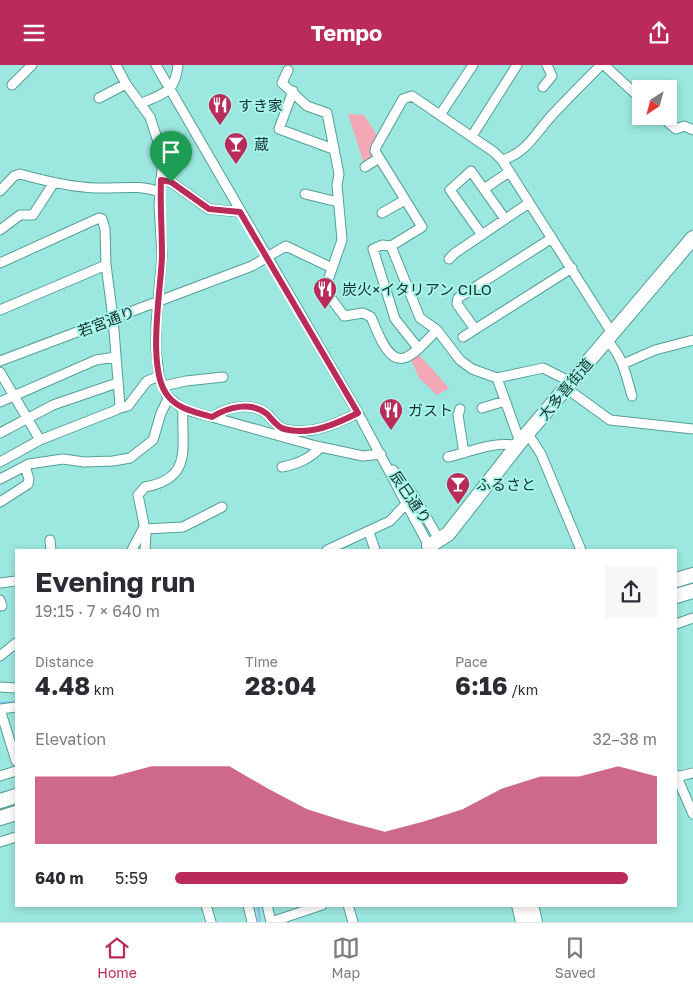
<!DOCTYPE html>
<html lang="en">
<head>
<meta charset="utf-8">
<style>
  body { margin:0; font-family:"Golos Text","Noto Sans JP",sans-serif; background:#f7f7f7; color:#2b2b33; height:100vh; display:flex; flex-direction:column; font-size:19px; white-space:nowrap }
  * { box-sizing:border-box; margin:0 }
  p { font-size:16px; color:#7c7c81 }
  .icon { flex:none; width:28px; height:28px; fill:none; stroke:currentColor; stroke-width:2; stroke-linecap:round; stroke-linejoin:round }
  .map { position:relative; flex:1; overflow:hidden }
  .sheet { position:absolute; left:15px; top:484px; width:662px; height:358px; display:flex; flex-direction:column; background:#fff; border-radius:0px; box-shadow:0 2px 8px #0003 }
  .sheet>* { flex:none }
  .needle { width:32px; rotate:216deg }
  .tools { position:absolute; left:632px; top:15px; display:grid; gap:10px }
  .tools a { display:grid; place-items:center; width:45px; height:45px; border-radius:0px; background:#fff; box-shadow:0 2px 8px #0003; font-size:25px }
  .pin { position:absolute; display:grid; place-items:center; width:42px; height:42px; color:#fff; margin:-51px -21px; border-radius:50% 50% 50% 0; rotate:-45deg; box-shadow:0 0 5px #0007 }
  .pin .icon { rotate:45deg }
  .round { display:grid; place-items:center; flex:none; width:52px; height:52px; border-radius:0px; background:#f7f7f7 }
  .head { display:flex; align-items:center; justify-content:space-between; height:85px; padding:0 20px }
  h1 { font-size:28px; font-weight:700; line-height:38px }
  .metrics { display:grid; grid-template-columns:repeat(3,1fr); gap:8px; height:85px; padding:5px 20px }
  .metrics div { display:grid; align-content:center }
  .metrics b { font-size:25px; font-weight:700 }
  .metrics small { font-size:14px; font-weight:400 }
  .metrics p { font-size:14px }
  .chart { height:140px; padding:10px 20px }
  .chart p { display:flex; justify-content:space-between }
  .chart svg { width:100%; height:90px; margin-top:5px; fill:#ba2b59; opacity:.7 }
  ul { padding:0 20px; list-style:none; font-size:16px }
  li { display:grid; grid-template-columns:80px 60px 1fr; align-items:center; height:38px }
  li i { height:12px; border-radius:6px; background:#ba2b59 }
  header { display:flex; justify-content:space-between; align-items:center; height:65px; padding:0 20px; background:#ba2b59; color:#fff; font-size:22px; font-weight:700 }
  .dock { display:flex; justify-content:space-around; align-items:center; height:70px; border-top:1px solid #e1e1e2; background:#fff; font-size:14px; color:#7c7c81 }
  .dock a { display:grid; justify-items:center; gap:2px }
  .dock .selected { color:#ba2b59 }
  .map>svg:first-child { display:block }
</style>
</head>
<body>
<header><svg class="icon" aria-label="menu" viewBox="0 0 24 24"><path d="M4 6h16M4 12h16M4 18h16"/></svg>Tempo<svg class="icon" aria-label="share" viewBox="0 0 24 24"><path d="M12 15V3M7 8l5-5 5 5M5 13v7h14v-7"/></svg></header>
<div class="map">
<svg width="693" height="857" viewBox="0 0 693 857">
  <rect width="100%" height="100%" fill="#9ce7df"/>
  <!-- green -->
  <path fill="#f4a8b6" d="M348,49L364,50L380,75L379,93L365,102Z
    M415,285L449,323L437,330L419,313L409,290Z"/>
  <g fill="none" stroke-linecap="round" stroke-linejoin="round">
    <!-- stream -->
    <path stroke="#8cc4f9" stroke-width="2.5" d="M0,638L16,637
      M258,840L260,857"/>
    <!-- minor casing -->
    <g stroke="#559f98" stroke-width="11">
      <path id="minor" d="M116,0L126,19L150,52L163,92L159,140L162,190L156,260V285L159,311L167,331L183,344L316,381L363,391L381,389
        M156,0L358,348L429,481
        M604,0L641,34
        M288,5L282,18L307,41L327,48L339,109L337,120L342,175L326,221L327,228L344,251L363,248L371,252C376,263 387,298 404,293C415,290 429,273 437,265
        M12,20L32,0
        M543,22L552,11L547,0
        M293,26L279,64L333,84
        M99,33L126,19
        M140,39C164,28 175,28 178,0
        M440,50L473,0
        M661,51L676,64L684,61L693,65
        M472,71L517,0
        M502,95C528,88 537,65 555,47C570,31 586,15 601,0
        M365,102L379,93
        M161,115L171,117L209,144L240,147
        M484,124L509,107
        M0,126L14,111L20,109C45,116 69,122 96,123C119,124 138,119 160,127
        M305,129L338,137
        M382,148L405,135
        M0,165L20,150H33L53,119
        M482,170L450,125L471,106L505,154
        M391,181L382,180L373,184L395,254L418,283
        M449,194L455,188L529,138
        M0,198L99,153L102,154L105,164L106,200L113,253L120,341L116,345L40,375L0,397
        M0,245L106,200
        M475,264L457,239L458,233L552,173
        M463,272L572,203
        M606,275C623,290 626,311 632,331
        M0,296L252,201L286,181L332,203
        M623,299L655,285L693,275
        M0,307L40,375
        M497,313L543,303L571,317
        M163,321L186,316L223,312
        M566,323L610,355L693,364
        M0,337L96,295L115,292
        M482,343L505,336
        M117,344L128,341L147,316L159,311
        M460,344L458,350L464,388
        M212,352C227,342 251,336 267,349C272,354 277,362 284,364C310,371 336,359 358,348
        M0,368L53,340L117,318
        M528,369L541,389L581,485
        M520,377L497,313L472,304L460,295L437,265L420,253L391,181L422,162L375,86L376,82L403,34L412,31L494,87L502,95L612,268
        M448,392C469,387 497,375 518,381
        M282,402C298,399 309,394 321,382
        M393,405L414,431L440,476
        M0,414L29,399L63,394L84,397L113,396L130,393L153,375L161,348L169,332
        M0,437L28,419L29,414L25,401
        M145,464L183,462L222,442
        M369,467L375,485
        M50,475L51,485
        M132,485L144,462
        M145,485L146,469L138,430L145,422C194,413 181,382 183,344
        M327,485L390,456L406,439
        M0,518L16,516
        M0,535L2,541
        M676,559L693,553
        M0,591L16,578
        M0,622L16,623
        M0,644L16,696
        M0,644L16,642
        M676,710L693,749
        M0,711L16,706
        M676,712L693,708
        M0,777L16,772
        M206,840L211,857
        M248,840L252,857
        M267,840L271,857
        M348,840L353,857
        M271,857L322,840"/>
    </g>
    <!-- highway casing -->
    <g stroke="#559f98" stroke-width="16">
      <path id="highway" d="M431,485L429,481L448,469L520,377L693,173
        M676,515L693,510
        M676,531L693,526
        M0,736L16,731
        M0,753L16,748
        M519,840L523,857
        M531,840L535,857"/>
    </g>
    <!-- minor -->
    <use href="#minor" stroke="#fff" stroke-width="9"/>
    <!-- highway -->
    <use href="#highway" stroke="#fff" stroke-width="14"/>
  </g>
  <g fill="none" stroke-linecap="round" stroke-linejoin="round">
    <!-- route casing -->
    <g stroke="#fff" stroke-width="10">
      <path id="route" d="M161,115L171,117L209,144L240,147L358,348C336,359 310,371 284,364C277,362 272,354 267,349C251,336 228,342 212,352C196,347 179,345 168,331C146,305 161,225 162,191C162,166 160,141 161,115Z"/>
    </g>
    <!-- route -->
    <use href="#route" stroke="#ba2b59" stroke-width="6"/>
  </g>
  <!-- icons -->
  <defs>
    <g id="restaurant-pin" transform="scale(1.25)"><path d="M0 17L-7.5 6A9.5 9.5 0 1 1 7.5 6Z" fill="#ba2b59" stroke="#a9f5ec"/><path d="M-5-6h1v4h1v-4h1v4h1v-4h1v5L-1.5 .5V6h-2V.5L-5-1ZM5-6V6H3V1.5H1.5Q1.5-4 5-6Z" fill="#fff"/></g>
    <g id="bar-pin" transform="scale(1.25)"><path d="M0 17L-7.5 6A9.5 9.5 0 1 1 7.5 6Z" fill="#ba2b59" stroke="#a9f5ec"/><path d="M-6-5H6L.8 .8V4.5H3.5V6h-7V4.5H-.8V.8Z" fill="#fff"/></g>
  </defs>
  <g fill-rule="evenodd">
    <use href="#restaurant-pin" x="220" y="40"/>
    <use href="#bar-pin" x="236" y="79"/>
    <use href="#restaurant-pin" x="325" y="224"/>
    <use href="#restaurant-pin" x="391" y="345"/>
    <use href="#bar-pin" x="458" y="419"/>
  </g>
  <g text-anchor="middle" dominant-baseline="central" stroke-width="4" stroke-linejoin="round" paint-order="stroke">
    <!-- poi labels -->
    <g font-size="15" fill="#13322f" stroke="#a9f5ec" text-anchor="start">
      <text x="238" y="40">すき家</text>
      <text x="254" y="79">蔵</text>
      <text x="342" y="224">炭火×イタリアン CILO</text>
      <text x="408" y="345">ガスト</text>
      <text x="476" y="419">ふるさと</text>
    </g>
    <!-- street labels -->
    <g font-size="15" fill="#13322f" stroke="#a9f5ec">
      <text transform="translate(106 256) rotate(-21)">若宮通り</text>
      <text transform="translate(565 324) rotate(-50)">大多喜街道</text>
      <text transform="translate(411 432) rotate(56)">辰巳通り</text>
    </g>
  </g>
</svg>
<div class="tools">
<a><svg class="needle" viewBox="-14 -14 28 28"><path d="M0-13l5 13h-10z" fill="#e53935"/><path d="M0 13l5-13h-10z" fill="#7c7c81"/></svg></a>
</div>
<div class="pin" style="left:171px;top:117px;background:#1e9e55"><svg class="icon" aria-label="arrive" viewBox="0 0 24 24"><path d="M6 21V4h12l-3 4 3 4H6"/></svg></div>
<section class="sheet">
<div class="head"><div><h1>Evening run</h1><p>19:15 · 7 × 640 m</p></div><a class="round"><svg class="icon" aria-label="share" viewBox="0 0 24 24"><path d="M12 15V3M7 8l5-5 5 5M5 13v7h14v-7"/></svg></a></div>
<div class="metrics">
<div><p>Distance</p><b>4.48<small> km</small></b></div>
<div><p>Time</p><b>28:04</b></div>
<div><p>Pace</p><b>6:16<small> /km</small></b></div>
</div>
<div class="chart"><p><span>Elevation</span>32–38 m</p>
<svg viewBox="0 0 160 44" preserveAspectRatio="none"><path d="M0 44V11L10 11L20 11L30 6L40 6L50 6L60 17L70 27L80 33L90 38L100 33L110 27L120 17L130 11L140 11L150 6L160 11V44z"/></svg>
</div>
<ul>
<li><b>640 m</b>5:59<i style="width:94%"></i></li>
</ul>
</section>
</div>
<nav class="dock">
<a class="selected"><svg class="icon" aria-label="home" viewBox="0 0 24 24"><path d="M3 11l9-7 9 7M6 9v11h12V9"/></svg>Home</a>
<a><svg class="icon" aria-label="map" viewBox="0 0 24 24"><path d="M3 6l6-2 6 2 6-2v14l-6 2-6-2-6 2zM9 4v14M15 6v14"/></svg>Map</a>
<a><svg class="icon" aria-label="saved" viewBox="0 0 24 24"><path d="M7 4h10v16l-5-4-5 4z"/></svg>Saved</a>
</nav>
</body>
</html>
